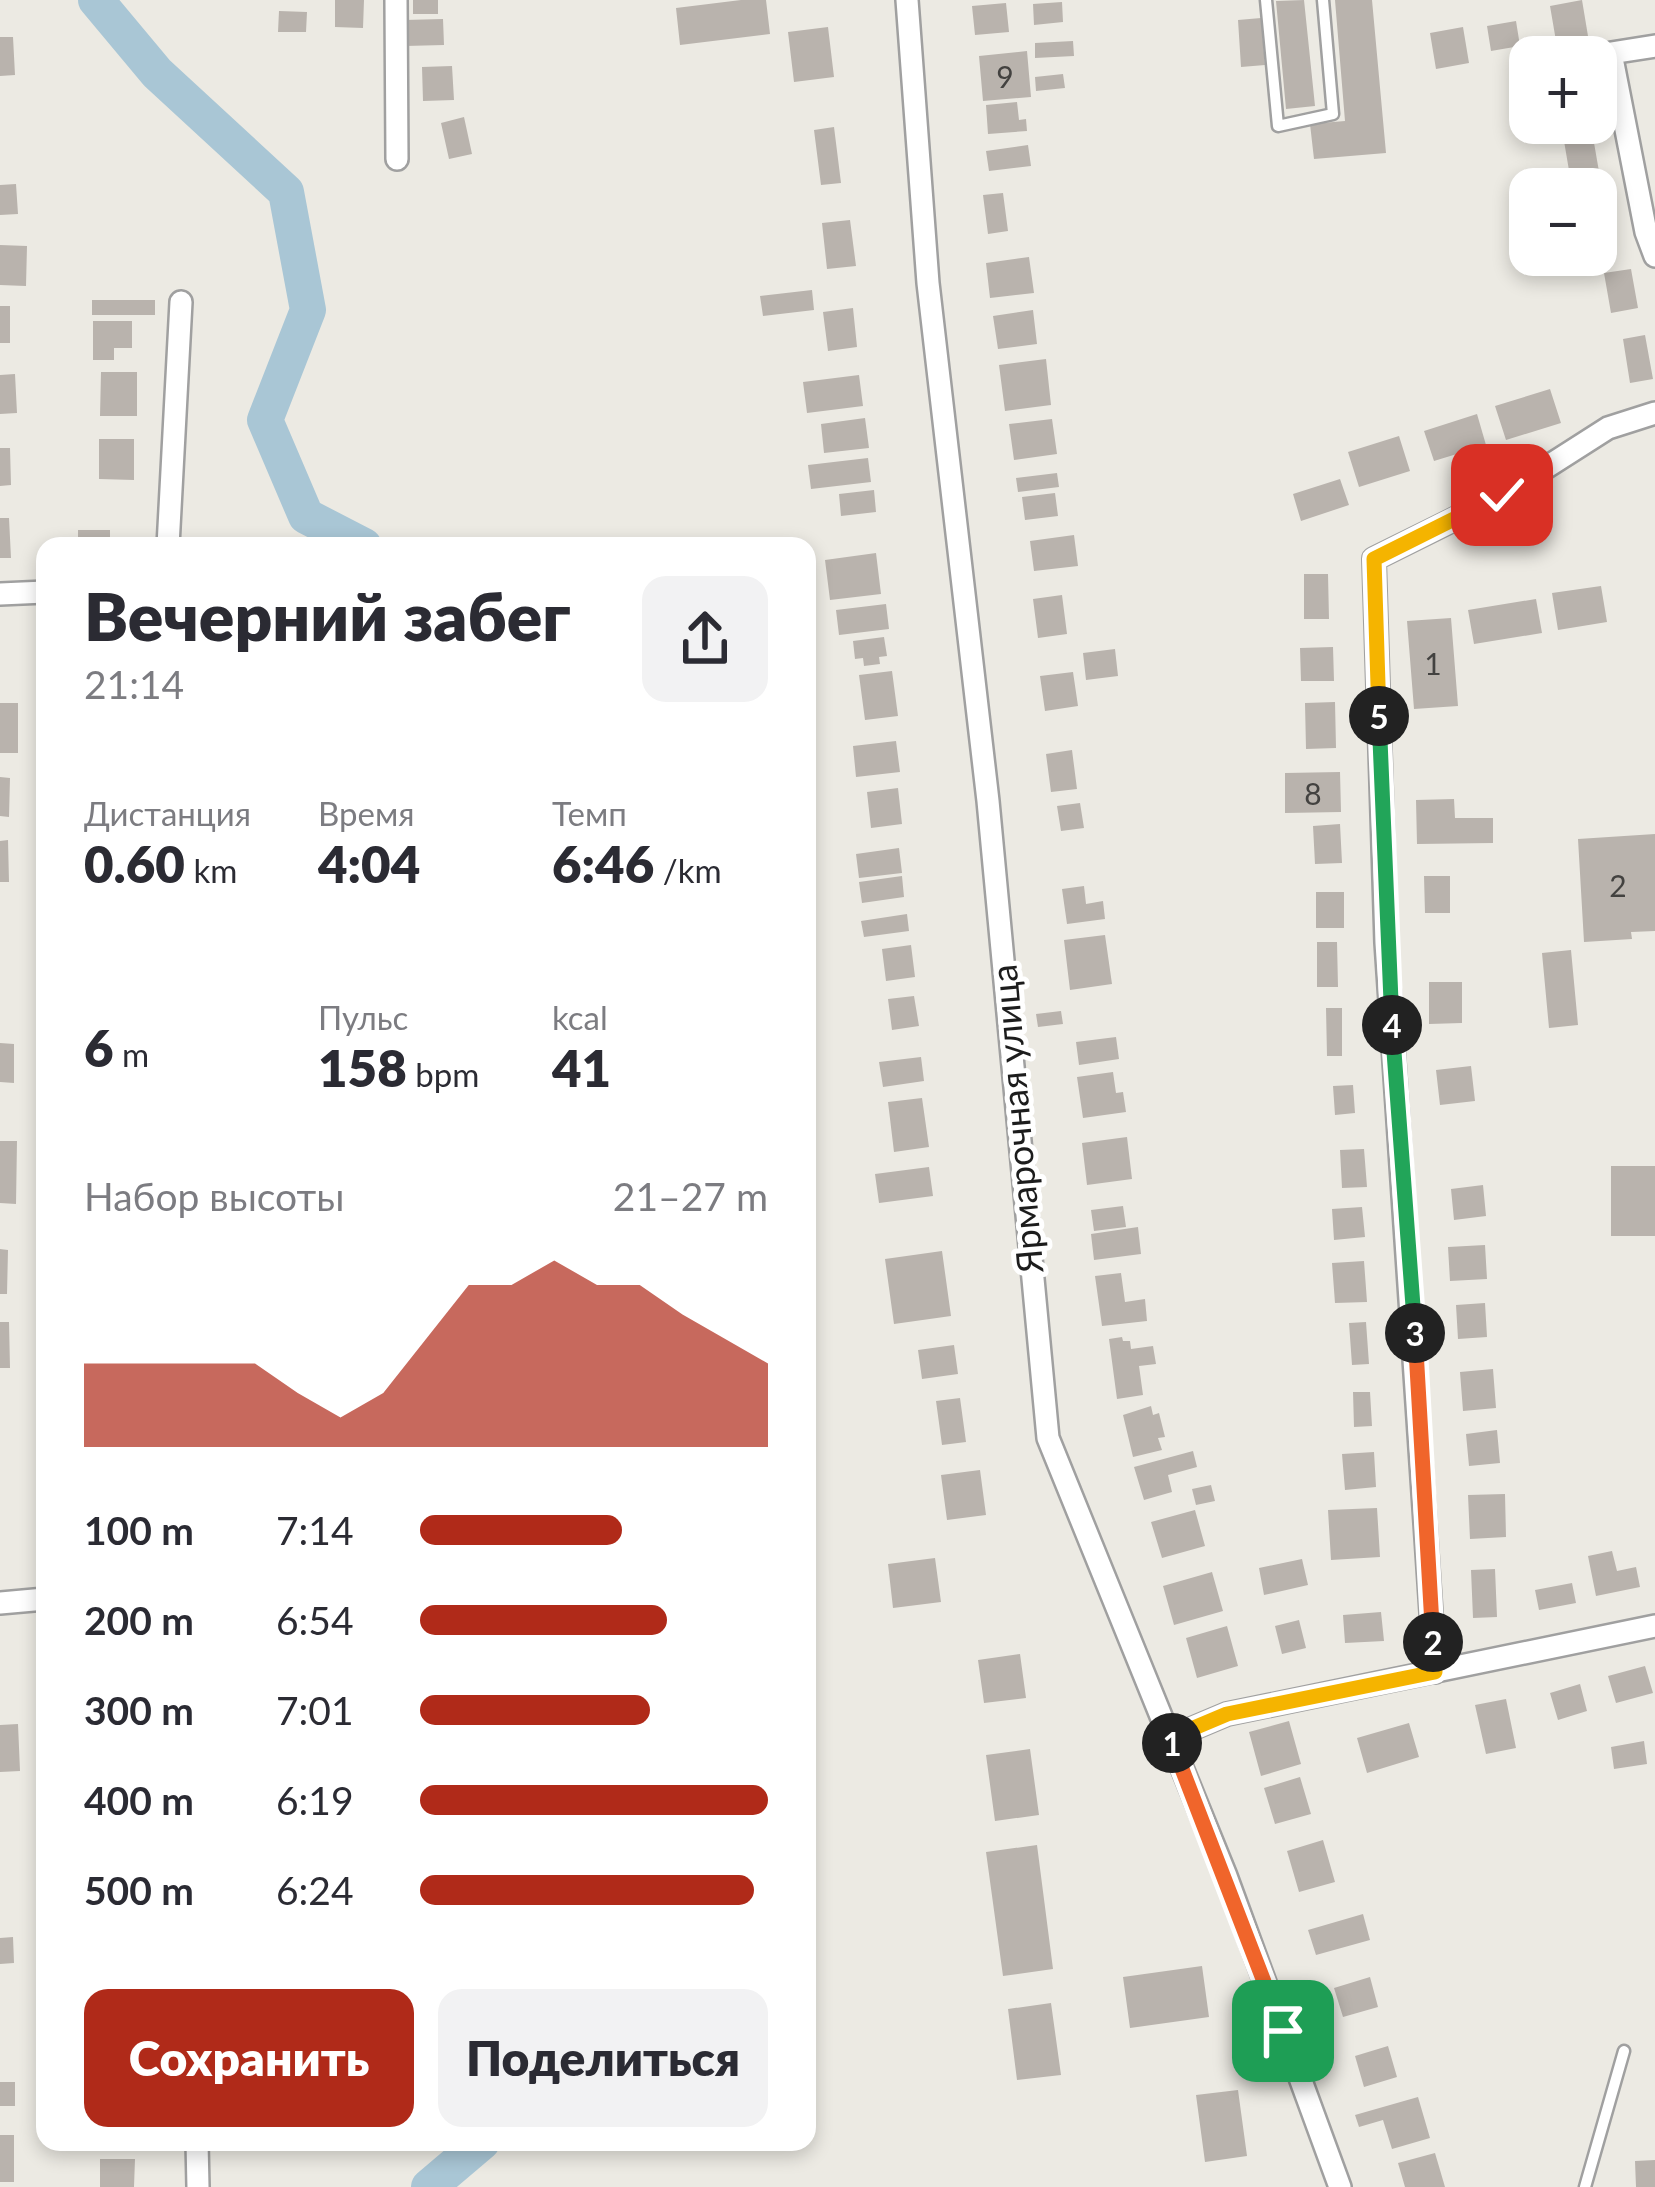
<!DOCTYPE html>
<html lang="ru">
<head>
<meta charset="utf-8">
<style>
  body { margin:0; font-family:Lato,sans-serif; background:#f2f2f3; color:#2b2b33; height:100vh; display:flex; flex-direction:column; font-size:45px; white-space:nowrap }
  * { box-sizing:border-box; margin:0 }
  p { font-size:39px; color:#7c7c81 }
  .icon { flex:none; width:66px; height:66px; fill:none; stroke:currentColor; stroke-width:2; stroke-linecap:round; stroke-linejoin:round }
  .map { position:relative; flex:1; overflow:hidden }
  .side { position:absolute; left:36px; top:537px; width:780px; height:1614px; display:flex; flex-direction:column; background:#fff; border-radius:24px; box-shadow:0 6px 18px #0003 }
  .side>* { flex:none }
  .controls { position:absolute; left:1509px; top:36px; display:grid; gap:24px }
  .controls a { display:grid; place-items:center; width:108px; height:108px; border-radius:24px; background:#fff; box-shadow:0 6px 18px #0003; font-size:60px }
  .pin { position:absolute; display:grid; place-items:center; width:102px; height:102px; color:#fff; margin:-51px; border-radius:24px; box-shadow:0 6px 18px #0006 }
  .km { position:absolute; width:60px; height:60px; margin:-30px; border-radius:50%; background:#222; color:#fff; font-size:33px; line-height:60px; text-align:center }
  .round { display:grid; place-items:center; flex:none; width:126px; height:126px; border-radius:24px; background:#f2f2f3 }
  .head { display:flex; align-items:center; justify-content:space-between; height:204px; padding:0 48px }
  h1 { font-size:66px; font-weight:800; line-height:90px }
  .stats { display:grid; grid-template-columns:repeat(3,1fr); gap:18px; height:204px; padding:12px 48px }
  .stats div { display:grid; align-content:center }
  .stats b { font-size:51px; font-weight:800 }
  .stats small { font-size:33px; font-weight:400 }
  .stats p { font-size:33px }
  .chart { height:336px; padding:24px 48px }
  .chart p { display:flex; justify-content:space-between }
  .chart svg { width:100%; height:216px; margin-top:12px; fill:#b02a19; opacity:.7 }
  .button { display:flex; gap:24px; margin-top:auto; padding:24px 48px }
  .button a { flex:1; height:138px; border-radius:24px; background:#b02a19; color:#fff; font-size:48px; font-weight:800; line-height:138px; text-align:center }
  .button a+a { background:#f2f2f3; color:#2b2b33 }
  ul { padding:0 48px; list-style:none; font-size:39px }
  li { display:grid; grid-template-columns:192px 144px 1fr; align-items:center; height:90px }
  li i { height:30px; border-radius:15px; background:#b02a19 }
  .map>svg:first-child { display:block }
</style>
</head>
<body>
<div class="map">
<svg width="1655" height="2187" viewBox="0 0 1655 2187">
  <rect width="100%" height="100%" fill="#eceae3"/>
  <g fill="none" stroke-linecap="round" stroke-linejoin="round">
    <!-- river -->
    <path stroke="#a9c6d5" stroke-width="36" d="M96,0L157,73L286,192L308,310L265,420L306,516L364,546
      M429,2187L482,2142"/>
  </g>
  <!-- building -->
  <path fill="#b9b3ad" d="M335,0H364L363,28L335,27Z
    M413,0H438V14H413Z
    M741,0H766L770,34L680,45L676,8Z
    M1304,0L1315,106L1286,109L1276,1Z
    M1335,0H1372L1386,153L1314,159L1310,124L1345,121Z
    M1582,0L1588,36L1556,41L1550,6Z
    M1062,2L1063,22L1034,25L1033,4Z
    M1006,3L1009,32L975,35L972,6Z
    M279,11L307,12L306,32H278Z
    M1261,18L1265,65L1241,67L1238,20Z
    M443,19L444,45L405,46L404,20Z
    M1516,21L1520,46L1491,51L1487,26Z
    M828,27L834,77L794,82L788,32Z
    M1463,27L1469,63L1436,69L1430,33Z
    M0,37H13L15,75L0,76Z
    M1073,41L1074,56L1035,58V43Z
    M1027,51L1031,97L983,101L979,56Z
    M452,66L454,100L423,101L422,67Z
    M1063,74L1065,88L1036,91L1035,77Z
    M1017,102L1019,120L1026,119L1027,131L988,134L986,105Z
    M464,117L472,154L449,159L441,123Z
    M834,127L841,183L821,185L814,130Z
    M1593,137L1601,183L1572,188L1564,141Z
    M1028,145L1031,166L989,171L986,151Z
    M16,184L18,214L0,215V185Z
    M1003,193L1008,231L988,234L983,195Z
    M1611,210L1617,248L1598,251L1596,213Z
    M850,220L856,266L827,269L822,223Z
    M0,245L27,246L26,286L0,285Z
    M1029,257L1034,293L990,298L986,263Z
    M1631,269L1638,308L1611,313L1604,273Z
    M812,290L814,310L763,316L760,296Z
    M92,300H155V315H92Z
    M0,306H10V343H0Z
    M853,308L857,347L828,351L823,312Z
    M1033,310L1037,344L998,349L993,316Z
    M93,321H132V348H114V360H93Z
    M1645,335L1653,379L1630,383L1623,339Z
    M1046,359L1051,405L1005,411L999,365Z
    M101,372H137V416H100Z
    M15,374L17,413L0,414V375Z
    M859,375L863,406L807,413L803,382Z
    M1550,389L1561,423L1506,440L1495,406Z
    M1477,414L1486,445L1434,461L1424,431Z
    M865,418L869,448L824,453L821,424Z
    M1052,419L1057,454L1014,460L1009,424Z
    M1399,436L1410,471L1359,487L1348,452Z
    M99,439H134V480L99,479Z
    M0,448H10L11,485L0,486Z
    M868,458L871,482L811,489L808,465Z
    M1057,473L1059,487L1018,492L1016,478Z
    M1340,479L1349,505L1301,521L1293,494Z
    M874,490L876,512L841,516L839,494Z
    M1055,493L1058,516L1025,520L1022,497Z
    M0,518H9L11,558H0Z
    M78,530H110V546H78Z
    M1074,535L1078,566L1034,571L1030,541Z
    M876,553L881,594L830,600L825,560Z
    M1304,574H1328L1329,619H1304Z
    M1601,586L1607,622L1558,630L1552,593Z
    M1062,595L1067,634L1038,638L1033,599Z
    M1536,599L1542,633L1474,644L1468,610Z
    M886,604L889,629L839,635L836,610Z
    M1451,618L1458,706L1414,709L1407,621Z
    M884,637L887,656L879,657L880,664L864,666L863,658L855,659L853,641Z
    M1333,647L1334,681H1301L1300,648Z
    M1115,649L1118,676L1086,680L1083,653Z
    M892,671L898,716L865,720L859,675Z
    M1073,672L1078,706L1045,711L1040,676Z
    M1335,702L1336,748L1306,749L1305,703Z
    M0,703H18V753H0Z
    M896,741L900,772L856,777L853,746Z
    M1072,750L1077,789L1051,792L1046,754Z
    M1340,772L1341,812L1285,813V773Z
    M0,777L10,778L9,817L0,816Z
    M898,788L902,824L871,828L867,792Z
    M1454,799L1455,818H1493V843L1417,844L1416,800Z
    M1080,803L1084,828L1061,831L1057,806Z
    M1340,824L1342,863L1315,864L1313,826Z
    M1655,834V931L1631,932L1632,939L1584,942L1578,839Z
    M8,840L9,882H0V841Z
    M899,848L902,873L859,878L856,854Z
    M902,876L904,897L862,903L859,882Z
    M1424,876H1450V913H1425Z
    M1084,886L1086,904L1103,901L1105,919L1067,924L1062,889Z
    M1316,892H1344V928H1316Z
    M907,914L909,931L864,937L861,921Z
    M1105,935L1112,984L1070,990L1064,940Z
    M1317,942H1337L1338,987H1317Z
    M911,945L915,977L886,981L882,949Z
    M1571,950L1578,1025L1549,1028L1542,953Z
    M1429,982H1462V1023L1429,1024Z
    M914,996L919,1026L892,1030L888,999Z
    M1326,1008H1342V1056H1327Z
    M1061,1011L1063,1024L1038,1027L1036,1014Z
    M1116,1037L1119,1059L1079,1065L1076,1042Z
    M0,1043L14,1044V1083L0,1082Z
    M921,1057L924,1081L883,1087L879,1062Z
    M1471,1066L1475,1101L1440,1105L1436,1070Z
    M1113,1072L1116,1093L1123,1092L1126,1112L1083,1118L1077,1077Z
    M1353,1085L1355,1113L1335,1115L1333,1086Z
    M922,1098L929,1147L894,1152L888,1102Z
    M1127,1137L1132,1179L1087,1185L1082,1143Z
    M0,1141H17L16,1204L0,1203Z
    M1364,1149L1367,1187L1342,1188L1340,1150Z
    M1611,1166H1655V1236H1611Z
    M929,1167L933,1196L879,1203L875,1174Z
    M1483,1185L1486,1216L1454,1220L1451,1189Z
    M1123,1206L1126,1227L1094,1231L1091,1210Z
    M1362,1207L1365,1237L1334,1240L1332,1209Z
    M1138,1227L1141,1254L1094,1260L1091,1234Z
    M1485,1245L1487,1279L1450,1281L1448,1247Z
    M0,1249L8,1250L7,1294H0Z
    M942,1251L951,1316L894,1324L885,1259Z
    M1364,1261L1367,1302L1335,1303L1332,1263Z
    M1121,1273L1125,1302L1145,1299L1147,1321L1102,1326L1095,1276Z
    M1485,1303L1487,1337L1458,1339L1456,1305Z
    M0,1322H9L10,1368H0Z
    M1366,1322L1369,1364L1352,1365L1349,1323Z
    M1122,1337L1123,1341H1130L1131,1349L1153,1346L1156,1364L1139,1366L1143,1395L1117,1399L1109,1339Z
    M954,1345L958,1374L922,1379L918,1350Z
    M1493,1369L1496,1408L1463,1411L1460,1372Z
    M1353,1392H1370L1372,1426L1354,1427Z
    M960,1398L966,1442L942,1445L936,1401Z
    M1151,1406L1153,1415L1159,1413L1165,1437L1158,1438L1162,1450L1133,1457L1123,1415Z
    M1497,1430L1500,1463L1469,1466L1466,1434Z
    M1193,1451L1197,1467L1168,1475L1172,1492L1144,1500L1134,1467Z
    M1374,1452L1376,1487L1345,1490L1342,1454Z
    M980,1470L986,1515L947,1520L941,1475Z
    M1211,1485L1215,1501L1196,1505L1192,1489Z
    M1505,1494L1506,1537L1470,1539L1468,1495Z
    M1377,1508L1380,1557L1331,1560L1328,1510Z
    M1195,1510L1205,1546L1162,1558L1151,1522Z
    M1612,1551L1617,1571L1636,1567L1640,1587L1596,1596L1588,1556Z
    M935,1558L941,1602L893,1608L888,1564Z
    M1302,1559L1308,1585L1264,1595L1259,1568Z
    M1495,1569L1497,1617L1473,1618L1471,1570Z
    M1212,1572L1223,1611L1174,1625L1163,1586Z
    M1572,1583L1576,1603L1539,1610L1535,1590Z
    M1381,1612L1384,1641L1345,1643L1343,1615Z
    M1299,1620L1306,1648L1282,1654L1275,1626Z
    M1227,1626L1238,1666L1197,1678L1186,1638Z
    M1020,1654L1026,1698L984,1703L978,1660Z
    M1645,1666L1653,1693L1616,1703L1608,1676Z
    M1580,1684L1587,1711L1558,1720L1550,1693Z
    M1506,1699L1516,1748L1486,1754L1475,1705Z
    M1289,1721L1301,1764L1261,1776L1249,1732Z
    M1409,1723L1419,1757L1367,1773L1357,1738Z
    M18,1724L20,1771L0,1772V1725Z
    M1644,1741L1647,1764L1614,1769L1611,1747Z
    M1030,1749L1039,1815L995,1821L986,1755Z
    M1300,1777L1311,1814L1275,1824L1264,1788Z
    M1323,1840L1335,1882L1299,1892L1287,1851Z
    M1037,1845L1053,1969L1003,1976L986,1852Z
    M1363,1914L1370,1940L1316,1955L1308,1930Z
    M13,1937L14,1963L0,1964V1938Z
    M1202,1966L1209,2017L1130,2028L1123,1977Z
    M1370,1977L1378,2007L1343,2017L1334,1988Z
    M1051,2003L1061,2075L1017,2080L1008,2009Z
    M1388,2046L1397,2077L1364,2087L1355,2056Z
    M0,2082H15V2106H0Z
    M1238,2090L1247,2156L1205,2162L1196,2095Z
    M1418,2097L1430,2138L1392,2149L1383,2120L1359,2127L1355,2115Z
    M0,2135H14V2182H0Z
    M1435,2153L1445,2187H1405L1398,2163Z
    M100,2159H135L134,2187H100Z
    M1655,2160V2187H1636L1635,2161Z"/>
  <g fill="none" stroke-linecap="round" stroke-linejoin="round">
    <!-- service casing -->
    <g stroke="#a0a0a0" stroke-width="15">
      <path id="service" d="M1266,0L1278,126L1333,114L1323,0
        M1585,2187L1624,2051"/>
    </g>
    <!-- minor casing -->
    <g stroke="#a0a0a0" stroke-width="26">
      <path id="minor" d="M396,0L397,159
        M907,0L928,283L988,801L1048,1438L1226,1876L1340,2187
        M1655,46L1611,53L1646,232L1655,256
        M168,546L181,302
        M0,594L45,592
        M0,1603L45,1599
        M1435,1672L1386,943L1374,559L1503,495L1608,428L1655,413
        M1170,1738L1227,1714L1655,1626
        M197,2142L198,2187"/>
    </g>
    <!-- service -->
    <use href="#service" stroke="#fff" stroke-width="10"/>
    <!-- minor -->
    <use href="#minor" stroke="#fff" stroke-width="21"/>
  </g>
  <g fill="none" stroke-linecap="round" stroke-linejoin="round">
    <!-- split-1 casing -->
    <g stroke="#fff" stroke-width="24">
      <path id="split-1" d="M1172,1743L1283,2031"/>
    </g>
    <!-- split-2 casing -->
    <g stroke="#fff" stroke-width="24">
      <path id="split-2" d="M1172,1743L1170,1738L1227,1714L1435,1672L1433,1642"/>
    </g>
    <!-- split-3 casing -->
    <g stroke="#fff" stroke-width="24">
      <path id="split-3" d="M1415,1333L1433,1642"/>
    </g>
    <!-- split-4 casing -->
    <g stroke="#fff" stroke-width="24">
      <path id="split-4" d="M1392,1025L1415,1333"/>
    </g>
    <!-- split-5 casing -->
    <g stroke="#fff" stroke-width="24">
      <path id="split-5" d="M1379,716L1392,1025"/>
    </g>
    <!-- split-6 casing -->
    <g stroke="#fff" stroke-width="24">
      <path id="split-6" d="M1379,716L1374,559L1502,495"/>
    </g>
    <!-- split-1 -->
    <use href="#split-1" stroke="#f0652b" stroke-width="15"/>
    <!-- split-2 -->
    <use href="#split-2" stroke="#f5b400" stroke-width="15"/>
    <!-- split-3 -->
    <use href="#split-3" stroke="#f0652b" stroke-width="15"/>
    <!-- split-4 -->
    <use href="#split-4" stroke="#22a559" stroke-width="15"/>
    <!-- split-5 -->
    <use href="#split-5" stroke="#22a559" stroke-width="15"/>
    <!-- split-6 -->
    <use href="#split-6" stroke="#f5b400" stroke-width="15"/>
  </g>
  <g text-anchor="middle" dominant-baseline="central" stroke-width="10" stroke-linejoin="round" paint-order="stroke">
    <!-- number labels -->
    <g font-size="30" fill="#434240">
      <text x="1005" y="76">9</text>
      <text x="1433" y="663">1</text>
      <text x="1313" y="793">8</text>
      <text x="1618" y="885">2</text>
    </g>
    <!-- street labels -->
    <g font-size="36" fill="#1c1c1c" stroke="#fff">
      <text transform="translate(1016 1119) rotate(-95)">Ярмарочная улица</text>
    </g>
  </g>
</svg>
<div class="controls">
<a>+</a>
<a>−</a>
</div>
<div class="pin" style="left:1283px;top:2031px;background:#1e9e55"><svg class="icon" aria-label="arrive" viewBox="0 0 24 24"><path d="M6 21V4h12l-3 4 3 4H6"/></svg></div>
<div class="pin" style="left:1502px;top:495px;background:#d93025"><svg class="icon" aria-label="check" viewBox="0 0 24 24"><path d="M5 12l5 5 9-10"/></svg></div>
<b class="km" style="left:1172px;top:1743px">1</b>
<b class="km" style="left:1433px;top:1642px">2</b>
<b class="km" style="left:1415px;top:1333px">3</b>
<b class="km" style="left:1392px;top:1025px">4</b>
<b class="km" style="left:1379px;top:716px">5</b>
<section class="side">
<div class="head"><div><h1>Вечерний забег</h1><p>21:14</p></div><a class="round"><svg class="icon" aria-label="share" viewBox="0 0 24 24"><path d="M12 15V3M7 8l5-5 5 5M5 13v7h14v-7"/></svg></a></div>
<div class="stats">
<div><p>Дистанция</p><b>0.60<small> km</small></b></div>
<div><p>Время</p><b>4:04</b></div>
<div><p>Темп</p><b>6:46<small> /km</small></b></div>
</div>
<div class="stats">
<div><b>6<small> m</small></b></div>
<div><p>Пульс</p><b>158<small> bpm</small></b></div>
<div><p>kcal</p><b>41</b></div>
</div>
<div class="chart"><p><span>Набор высоты</span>21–27 m</p>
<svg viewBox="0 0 160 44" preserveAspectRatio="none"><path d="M0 44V27L10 27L20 27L30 27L40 27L50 33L60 38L70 33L80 22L90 11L100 11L110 6L120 11L130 11L140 17L150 22L160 27V44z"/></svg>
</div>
<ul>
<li><b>100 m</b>7:14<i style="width:58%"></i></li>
<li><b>200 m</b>6:54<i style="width:71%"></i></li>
<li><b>300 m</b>7:01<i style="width:66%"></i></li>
<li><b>400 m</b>6:19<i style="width:100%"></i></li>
<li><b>500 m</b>6:24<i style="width:96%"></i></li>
</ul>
<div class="button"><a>Сохранить</a><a>Поделиться</a></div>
</section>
</div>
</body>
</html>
